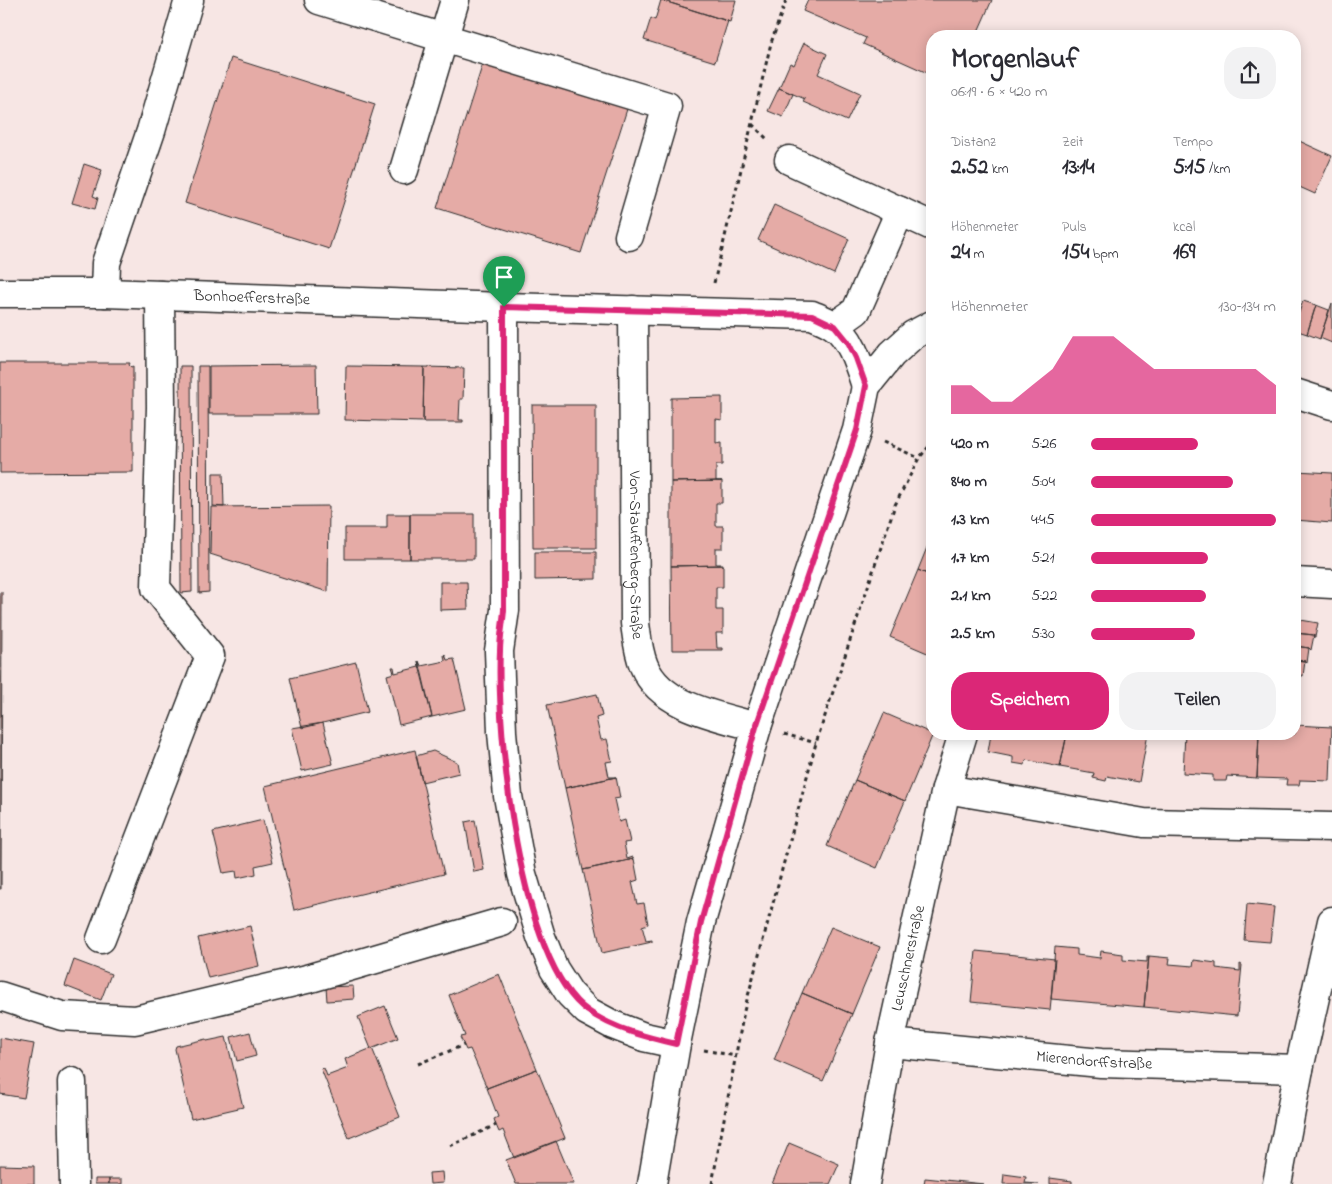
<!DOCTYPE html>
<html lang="de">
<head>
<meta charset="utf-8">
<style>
  body { margin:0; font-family:"Indie Flower",sans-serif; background:#f2f2f3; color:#2b2b33; height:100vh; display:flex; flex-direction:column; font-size:19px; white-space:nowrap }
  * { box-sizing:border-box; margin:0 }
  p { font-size:16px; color:#7c7c81 }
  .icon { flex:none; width:28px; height:28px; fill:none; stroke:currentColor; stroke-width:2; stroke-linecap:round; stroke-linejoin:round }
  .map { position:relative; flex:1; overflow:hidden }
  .panel { position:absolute; left:926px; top:30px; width:375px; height:710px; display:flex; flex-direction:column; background:#fff; border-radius:20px; box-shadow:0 2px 12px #0003 }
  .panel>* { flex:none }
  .pin { position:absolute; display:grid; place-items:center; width:42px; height:42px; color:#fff; margin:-51px -21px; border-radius:50% 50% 50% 0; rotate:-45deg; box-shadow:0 0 5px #0007 }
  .pin .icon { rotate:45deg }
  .round { display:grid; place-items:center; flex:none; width:52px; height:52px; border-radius:20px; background:#f2f2f3 }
  .head { display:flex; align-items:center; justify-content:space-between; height:85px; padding:0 25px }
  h1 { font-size:28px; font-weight:700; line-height:38px }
  .metrics { display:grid; grid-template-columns:repeat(3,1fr); gap:8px; height:85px; padding:5px 25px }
  .metrics div { display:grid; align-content:center }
  .metrics b { font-size:21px; font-weight:700 }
  .metrics small { font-size:14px; font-weight:400 }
  .metrics p { font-size:14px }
  .chart { height:140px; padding:10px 25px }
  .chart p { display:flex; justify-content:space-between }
  .chart svg { width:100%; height:90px; margin-top:5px; fill:#db2777; opacity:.7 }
  .cta { display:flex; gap:10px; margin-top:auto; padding:10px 25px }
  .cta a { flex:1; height:58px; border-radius:20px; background:#db2777; color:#fff; font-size:20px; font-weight:700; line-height:58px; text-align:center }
  .cta a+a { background:#f2f2f3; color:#2b2b33 }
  ul { padding:0 25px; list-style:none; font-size:16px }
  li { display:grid; grid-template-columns:80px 60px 1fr; align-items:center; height:38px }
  li i { height:12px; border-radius:6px; background:#db2777 }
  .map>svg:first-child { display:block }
</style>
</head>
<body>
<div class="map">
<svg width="1332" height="1184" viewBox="0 0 1332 1184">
  <rect width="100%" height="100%" fill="#f7e6e4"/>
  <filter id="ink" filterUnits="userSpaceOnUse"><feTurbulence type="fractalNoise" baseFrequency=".02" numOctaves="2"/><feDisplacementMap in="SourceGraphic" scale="10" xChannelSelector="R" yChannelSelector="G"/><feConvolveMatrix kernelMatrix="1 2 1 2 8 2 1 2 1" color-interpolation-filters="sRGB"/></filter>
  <g filter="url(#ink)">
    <!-- building -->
    <path fill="#e5aba6" stroke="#2b2b2b" d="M661,0H736L730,22Z
      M661,0L728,21L715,62L644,40L651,18L655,20Z
      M808,0H992L976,36H932V75L863,44L866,38L803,11Z
      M804,43L827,54L818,74L860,93L847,121L803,102L805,99L779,88L790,63L794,65Z
      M231,58L375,104L329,249L185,203Z
      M484,60L628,106L581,253L437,208Z
      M779,88L793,94L783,117L768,111Z
      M1295,139L1332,156L1315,194L1295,185Z
      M84,164L102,170L93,196L98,198L95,209L72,203Z
      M774,205L849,239L834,274L758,240Z
      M1303,301L1316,305L1307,334L1295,330V324Z
      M1332,303V343L1320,338Z
      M1316,305L1329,310L1320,339L1307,334Z
      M0,363H130L129,365L131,367L133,366V472L0,473Z
      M316,365L317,414H209V366Z
      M180,366H191L192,592L181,593Z
      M198,366H208L209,592L199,593Z
      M346,366L424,367L423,422L345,420Z
      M424,367L464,368L463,399H460L459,420H463V422H423Z
      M722,397V420L716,419V443L722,442V465H716V481H722L671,482V398Z
      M532,405H596V548H533Z
      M1296,471L1332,473V523L1295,520Z
      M213,473H223L224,507L213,506Z
      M722,481V503H716V526H723V548H716V564H723V565L671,566V482Z
      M329,506L328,592L210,554L211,507Z
      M387,514H410V559H345V528H387Z
      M410,514H474V559H410Z
      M932,535V576L918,570Z
      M535,552H596V579L535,580Z
      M723,565V587H716V610H723V633H716L717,648H723V650H672L671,566Z
      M918,570L932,576V655L890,637Z
      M440,582H467L468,609L440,610Z
      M0,592H2L1,889H0Z
      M1295,619L1318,623L1315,637H1313L1314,635L1295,633Z
      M1295,633L1314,635L1311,650L1309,648L1295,646Z
      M1295,646L1309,648L1307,663L1305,661L1295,660Z
      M445,654L447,660L454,659L466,709L432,717L419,661L421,666L445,661L444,655Z
      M1295,660L1305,661L1303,676L1295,675Z
      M418,661L432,717L399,725L387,675L394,673L392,667H394L395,673L419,667Z
      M356,662L368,712L302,728L290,678Z
      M597,694L602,716L596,718L601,740L607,739L612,761L606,762L609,777H616L565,788L547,705Z
      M884,713L933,734L905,801L855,780Z
      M323,723L333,764L302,771L292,728Z
      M1295,725L1332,727L1330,781L1300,780L1299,785H1286L1287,779L1257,778L1259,734H1295Z
      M991,734H1067L1060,767L1026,760L1025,765L1013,763V757L988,752Z
      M1067,734H1148L1139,782L1107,776L1106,781L1093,778L1094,773L1060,767Z
      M1185,734H1259L1257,778L1227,776L1226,781H1213V775L1183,773Z
      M415,750L444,874L294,910L265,786Z
      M433,751L457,762L459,773L422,782L416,756Z
      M616,777L620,798L614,799L619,822L625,820L630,842L624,843L627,859L633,857L634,859L583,870L565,788Z
      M855,780L905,801L877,868L827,846Z
      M263,820L273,862L255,866L256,874L237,878L236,871L223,873L213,832Z
      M475,820L484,870L474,872L465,822Z
      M634,859L638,880L632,882L637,904L644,903L648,924L642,926L646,941L652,940V942L602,953L583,870Z
      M1247,904L1274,907L1270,942L1244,940Z
      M250,926L259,966L208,978L198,938Z
      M831,927L880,947L852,1014L802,993Z
      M1055,947L1077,949V955L1100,958L1101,951L1123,954V960L1147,962V956H1149L1144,1007L1051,999Z
      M976,951L1055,959L1050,1010L971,1002Z
      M1149,956L1170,958L1169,964L1193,966L1194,960L1216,963V968L1240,971V964L1242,965L1237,1016L1144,1007Z
      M74,960L111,974L101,1000L65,986Z
      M499,974L537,1069L487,1088L470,1049L466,1050L460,1037L465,1036L449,995Z
      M353,986L354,999L327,1001L326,987Z
      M802,993L852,1014L823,1081L774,1060Z
      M385,1006L398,1038L371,1049L358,1017Z
      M250,1032L256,1056L237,1061L231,1037Z
      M226,1037L243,1107L191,1119L175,1049L176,1046L206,1039L207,1041Z
      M0,1038L34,1044L24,1098L0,1094Z
      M372,1048L400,1117L349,1138L321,1069L324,1068L327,1076L348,1068L345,1059Z
      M537,1069L565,1138L514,1158L503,1130L499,1132L496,1125L494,1119L498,1117L487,1088Z
      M556,1141L574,1184H516L506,1160Z
      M789,1143L839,1164L830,1184H772Z
      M0,1165L34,1166V1184H0Z
      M442,1172L443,1183L430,1184L429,1173Z
      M1004,1174L1026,1177L1025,1183L1039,1184H1003Z
      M925,1178L984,1184H924Z
      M1050,1178L1072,1181V1184H1050Z
      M95,1179H109V1184H95Z
      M109,1179H122V1184H109Z"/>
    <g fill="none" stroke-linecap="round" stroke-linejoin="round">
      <!-- minor casing -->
      <g stroke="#2b2b2b" stroke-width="31">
        <g id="minor">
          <path d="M319,0L667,106L629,236"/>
          <path d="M789,160L932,226"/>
          <path d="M404,170L455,0"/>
          <path id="s1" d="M0,293H105L504,307L812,315C819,318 827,321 833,325C851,336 860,368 866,386"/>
          <path d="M105,293L106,263L151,131L189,0"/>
          <path d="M504,307L505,610L499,651L502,732L508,796L522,874L541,937L554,969L570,994L587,1011L613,1025L644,1037L676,1044"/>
          <path id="s2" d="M633,310L635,623C637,638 638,652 644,666C661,707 718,716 757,727"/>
          <path d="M835,326L856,311L900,211"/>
          <path d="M1295,393L1332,405"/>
          <path d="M1295,582L1332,584"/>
          <path d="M946,789L1144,823L1332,827"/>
          <path d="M101,939L210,656L156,588L161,407L160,295"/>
          <path d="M0,996L62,1016L135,1020L307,979L502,922"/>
          <path id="s3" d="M890,1043L1101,1063L1299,1069"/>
          <path d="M72,1082L74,1184"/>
          <path d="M652,1184L676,1044L701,922L757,727L857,430L866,386L892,354L913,335L932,325"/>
          <path id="s4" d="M865,1184L890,1043L946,789L963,734"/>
          <path d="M1277,1184L1299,1069L1332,921"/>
        </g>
      </g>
      <!-- path -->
      <path stroke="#2b2b2b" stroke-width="3" stroke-dasharray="4 4" stroke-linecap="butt" d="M752,124L769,141
        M714,283L771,43L786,0
        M883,442L919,458
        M784,734L816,743
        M704,1050L736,1056
        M418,1064L464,1045
        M450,1146L496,1125
        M712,1184L744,1011L816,743L895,505L919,458L932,443"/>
      <!-- minor -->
      <use href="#minor" stroke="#fff" stroke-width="28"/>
    </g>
  </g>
  <g fill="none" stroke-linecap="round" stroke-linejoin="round" filter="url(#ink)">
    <!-- route casing -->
    <g stroke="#fff" stroke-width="10">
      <path id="route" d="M504,307L812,315L835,326L848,342L856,358L866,386L857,430L756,727L701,922L676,1044C646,1037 614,1029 588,1011C519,964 496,731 500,651C500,637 503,623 504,610Z"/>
    </g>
    <!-- route -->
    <use href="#route" stroke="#db2777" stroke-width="6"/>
  </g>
  <g text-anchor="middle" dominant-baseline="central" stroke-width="4" stroke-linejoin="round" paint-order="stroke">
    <!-- street labels -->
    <g font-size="16" fill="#2b2b2b" stroke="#fff">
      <text stroke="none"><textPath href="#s1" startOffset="252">Bonhoefferstraße</textPath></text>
      <text stroke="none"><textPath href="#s2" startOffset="245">Von-Stauffenberg-Straße</textPath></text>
      <text stroke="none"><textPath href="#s4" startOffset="230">Leuschnerstraße</textPath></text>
      <text stroke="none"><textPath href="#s3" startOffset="205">Mierendorffstraße</textPath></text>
    </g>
  </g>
</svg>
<div class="pin" style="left:504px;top:307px;background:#1e9e55"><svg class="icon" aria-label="arrive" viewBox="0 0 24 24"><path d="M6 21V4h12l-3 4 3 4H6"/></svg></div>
<section class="panel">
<div class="head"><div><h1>Morgenlauf</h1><p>06:19 · 6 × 420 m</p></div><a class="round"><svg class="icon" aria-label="share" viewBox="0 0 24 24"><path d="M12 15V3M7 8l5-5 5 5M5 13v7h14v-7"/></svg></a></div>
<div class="metrics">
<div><p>Distanz</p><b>2.52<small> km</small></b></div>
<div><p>Zeit</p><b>13:14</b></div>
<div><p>Tempo</p><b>5:15<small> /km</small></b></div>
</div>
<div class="metrics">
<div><p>Höhenmeter</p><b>24<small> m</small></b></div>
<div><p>Puls</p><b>154<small> bpm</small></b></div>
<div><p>kcal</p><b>169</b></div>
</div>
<div class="chart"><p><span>Höhenmeter</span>130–134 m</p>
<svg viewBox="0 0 160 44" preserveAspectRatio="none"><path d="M0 44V30L10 30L20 38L30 38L40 30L50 22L60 6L70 6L80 6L90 14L100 22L110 22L120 22L130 22L140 22L150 22L160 30V44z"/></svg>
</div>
<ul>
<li><b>420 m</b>5:26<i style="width:58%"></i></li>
<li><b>840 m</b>5:04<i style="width:77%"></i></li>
<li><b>1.3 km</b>4:45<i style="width:100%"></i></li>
<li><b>1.7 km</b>5:21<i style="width:63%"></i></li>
<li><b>2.1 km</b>5:22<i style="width:62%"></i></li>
<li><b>2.5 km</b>5:30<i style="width:56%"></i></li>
</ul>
<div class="cta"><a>Speichern</a><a>Teilen</a></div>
</section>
</div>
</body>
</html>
